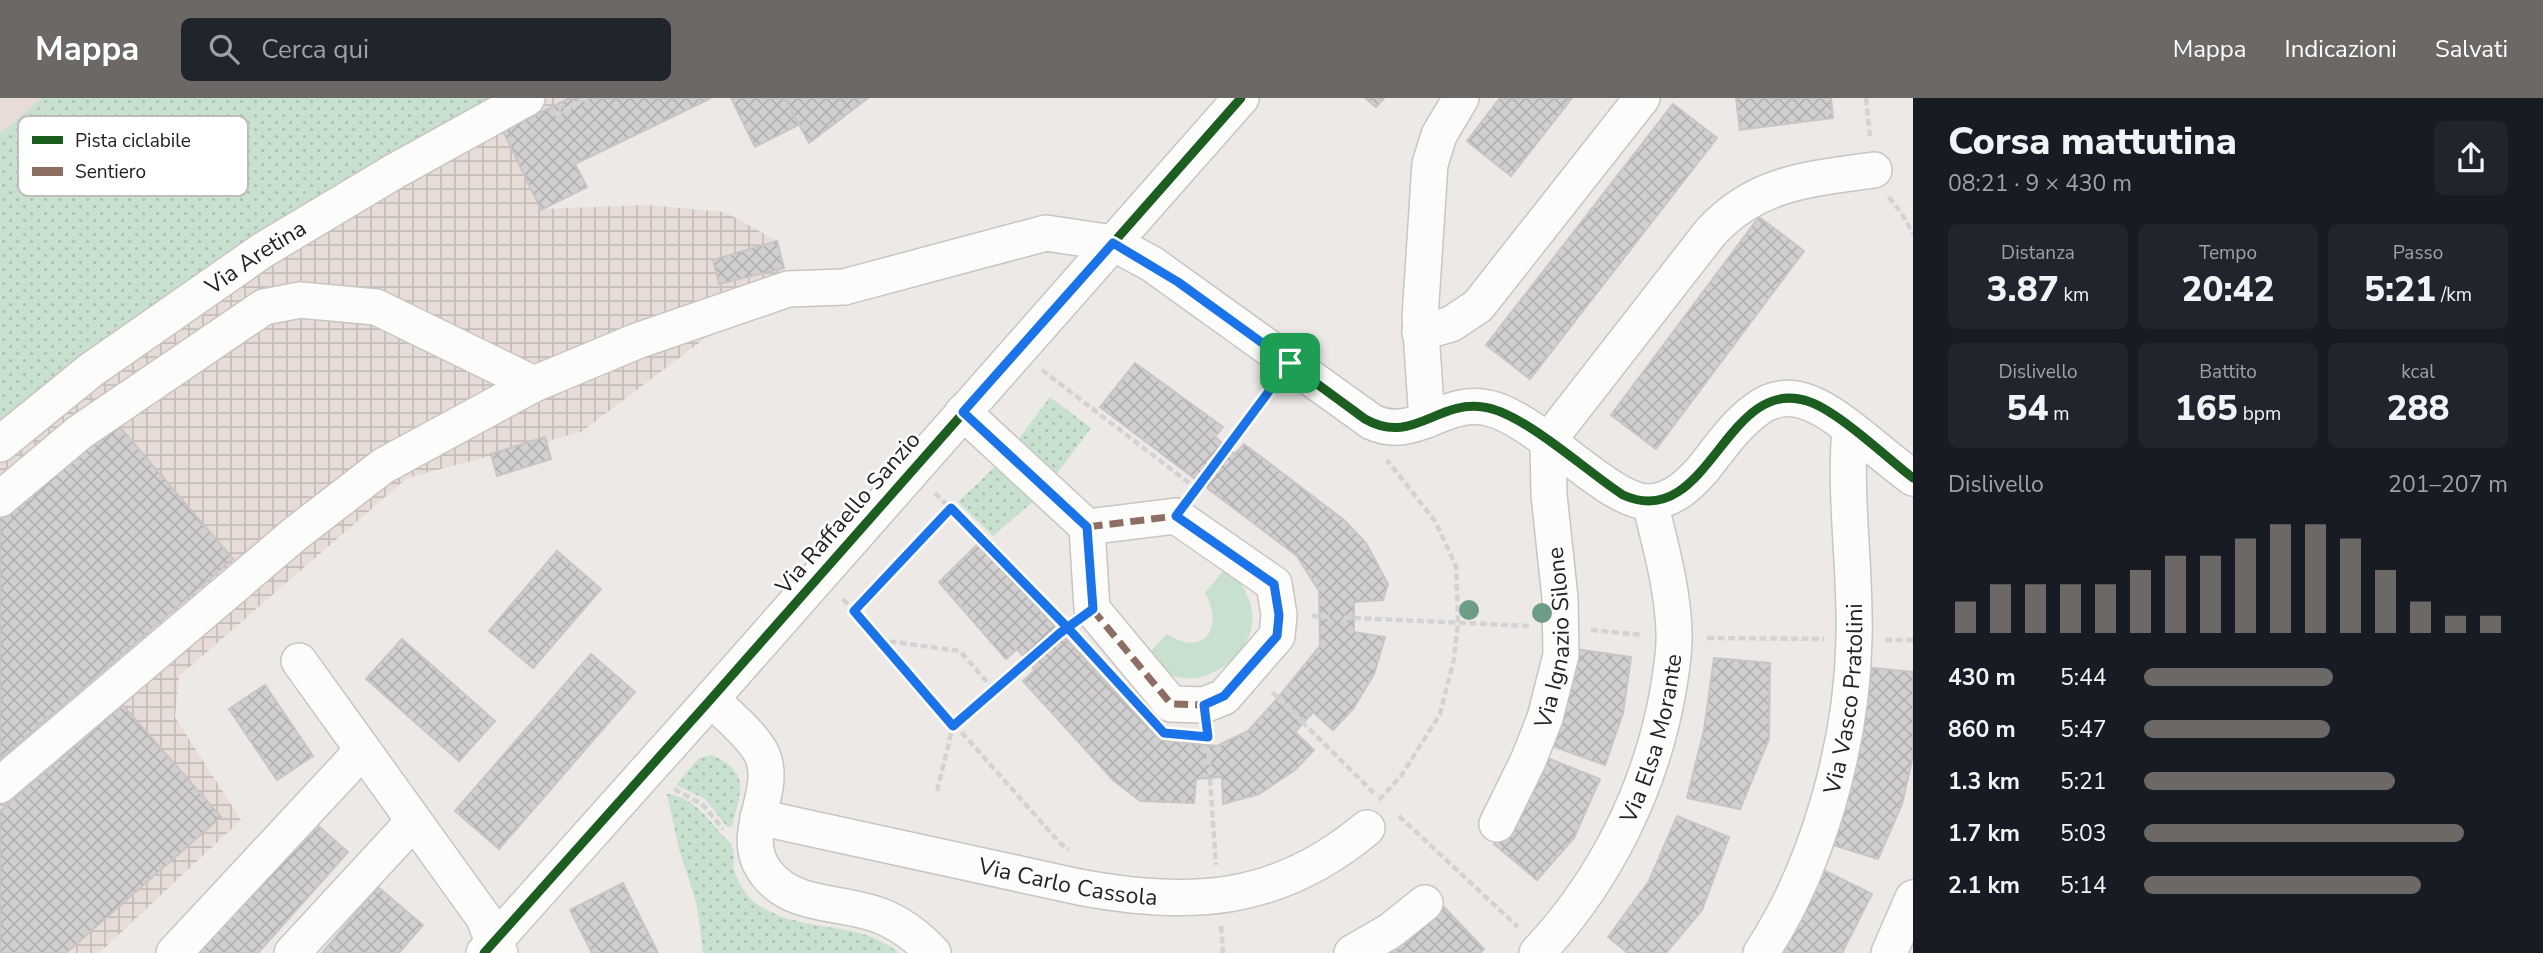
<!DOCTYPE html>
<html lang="it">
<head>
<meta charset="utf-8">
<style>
  body { margin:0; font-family:"Nunito Sans",sans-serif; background:#20242c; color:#f1f3f6; height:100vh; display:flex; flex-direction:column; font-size:26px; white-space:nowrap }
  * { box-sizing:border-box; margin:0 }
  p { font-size:23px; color:#9ea1a6 }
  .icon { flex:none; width:38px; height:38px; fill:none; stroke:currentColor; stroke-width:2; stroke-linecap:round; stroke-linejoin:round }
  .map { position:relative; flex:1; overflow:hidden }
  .details { display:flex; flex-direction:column; background:#171b24; width:630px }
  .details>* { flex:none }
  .pin { position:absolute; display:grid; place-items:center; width:60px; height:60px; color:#fff; margin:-30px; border-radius:14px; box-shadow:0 4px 10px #0006 }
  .round { display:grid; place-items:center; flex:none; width:74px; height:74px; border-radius:10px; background:#20242c }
  .head { display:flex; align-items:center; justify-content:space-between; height:119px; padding:0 35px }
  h1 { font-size:38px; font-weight:800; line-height:52px }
  .stats { display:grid; grid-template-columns:repeat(3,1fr); gap:10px; height:119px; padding:7px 35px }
  .stats div { display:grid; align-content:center; border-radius:10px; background:#20242c; text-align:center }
  .stats b { font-size:35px; font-weight:800 }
  .stats small { font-size:19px; font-weight:400 }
  .stats p { font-size:19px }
  .chart { height:196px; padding:14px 35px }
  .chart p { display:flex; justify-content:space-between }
  .chart svg { width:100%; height:126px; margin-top:7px; stroke:#6b6866; stroke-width:6 }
  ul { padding:0 35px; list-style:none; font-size:23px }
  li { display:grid; grid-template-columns:112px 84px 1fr; align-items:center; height:52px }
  li i { height:18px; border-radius:9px; background:#6b6866 }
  header { display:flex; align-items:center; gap:42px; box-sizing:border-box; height:98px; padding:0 35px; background:#6b6866; color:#fff }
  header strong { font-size:33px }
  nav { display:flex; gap:38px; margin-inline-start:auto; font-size:24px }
  .search { width:490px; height:63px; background:#20242c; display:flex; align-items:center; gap:18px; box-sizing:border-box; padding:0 24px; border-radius:10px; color:#9ea1a6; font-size:26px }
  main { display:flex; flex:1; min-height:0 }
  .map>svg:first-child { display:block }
</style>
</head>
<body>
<header>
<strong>Mappa</strong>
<div class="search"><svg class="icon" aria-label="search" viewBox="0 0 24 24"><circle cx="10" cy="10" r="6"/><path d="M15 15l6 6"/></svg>Cerca qui</div>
<nav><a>Mappa</a><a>Indicazioni</a><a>Salvati</a></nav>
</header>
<main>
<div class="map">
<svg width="1913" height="855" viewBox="0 0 1913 855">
  <defs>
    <pattern id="industrial-grid" width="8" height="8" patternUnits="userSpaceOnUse" patternTransform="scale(1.75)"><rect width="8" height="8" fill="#e7dcd7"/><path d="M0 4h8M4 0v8" fill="none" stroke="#c6bcb8"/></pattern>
    <pattern id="grass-dots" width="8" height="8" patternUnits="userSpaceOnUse" patternTransform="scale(1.75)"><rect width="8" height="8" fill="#c8e0ce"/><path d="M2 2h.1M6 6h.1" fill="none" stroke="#acc0b1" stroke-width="1.8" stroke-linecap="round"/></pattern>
    <pattern id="building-cross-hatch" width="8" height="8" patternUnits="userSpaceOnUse" patternTransform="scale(1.75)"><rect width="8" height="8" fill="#d1cfcf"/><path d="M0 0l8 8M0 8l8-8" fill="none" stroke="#b3b1b1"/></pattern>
  </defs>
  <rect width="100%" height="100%" fill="#ede9e7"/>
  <!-- built -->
  <path fill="#e7dcd7" d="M0,0H42L0,36Z"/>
  <!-- industrial -->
  <path fill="url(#industrial-grid)" d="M42,0H570L503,33L541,111L646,107L725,114L777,143L793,207L724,226L581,334L407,380L179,578L175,619L241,722L99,855H0V36Z"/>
  <!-- grass -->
  <path fill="url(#grass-dots)" d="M42,0H498L0,325V36Z
    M1050,299L1091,330L1054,379L1016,345Z
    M1000,364L1036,401L993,438L958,404Z
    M712,657C752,675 740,693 732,729H727L705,701L676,687L699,660Z
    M667,696C691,698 707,719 722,737C725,740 731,744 732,749C735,755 733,764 734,770C736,782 745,795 753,803C797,838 856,819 899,855H703L697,807L679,751Z"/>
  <!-- green -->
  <path fill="#c8e0ce" d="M1228,467C1239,481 1250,497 1252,515C1257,550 1215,585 1182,580C1168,578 1155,568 1143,561L1167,536C1204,560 1225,530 1205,495Z"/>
  <!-- building -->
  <path fill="url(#building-cross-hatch)" stroke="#c8c5c5" stroke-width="2" d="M570,0H711L575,66L587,89L541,112L503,33Z
    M731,0H785L798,27L755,49Z
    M785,0H868L809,45Z
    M1365,0H1384L1376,9Z
    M1500,0H1572L1511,78L1467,43Z
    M1736,0H1831L1833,20L1740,32Z
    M1673,6L1717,40L1530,281L1486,247Z
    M1759,119L1804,153L1656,351L1611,317Z
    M777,143L784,170L719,186L713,162Z
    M1135,265L1223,329L1215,339L1235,356L1244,346L1344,422L1366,445L1388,486L1383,502L1354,504V534L1385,539L1374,576L1353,611L1333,632L1313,614L1295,634L1314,652L1295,672L1259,696L1223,706L1222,679L1196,681L1194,705L1140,703L1113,682L1023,583L1035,572L1017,551L1006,561L939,484L978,446L1160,642L1217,648L1248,633L1277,601L1320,548L1319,493L1297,458L1100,309Z
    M113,321L233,461L0,661V418Z
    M545,339L551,361L497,378L491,356Z
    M557,453L601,491L533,570L489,533Z
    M402,541L495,623L459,663L366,581Z
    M1569,550L1631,559L1623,615L1605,667L1552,648Z
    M591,556L635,594L499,751L455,713Z
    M1714,560L1770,565L1769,641L1740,711L1687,700L1704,632Z
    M1863,569L1913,574V658L1902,706L1878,761L1830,746Z
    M265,587L313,658L277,682L229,611Z
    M123,607L221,719L66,855H0V713Z
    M1547,660L1600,681L1574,740L1537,782L1494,746L1525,706Z
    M307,718L348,754L258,855H185Z
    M1677,718L1729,739L1702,812L1666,855H1628L1608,839L1649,783Z
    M1821,771L1872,796L1842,855H1779Z
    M623,785L658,855H592L570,812Z
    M378,789L423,827L399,855H322Z
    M1444,809L1484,851L1480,855H1386L1405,845Z"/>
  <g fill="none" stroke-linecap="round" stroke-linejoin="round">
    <!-- minor casing -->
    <g stroke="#c8c5c4" stroke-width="38">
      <g id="minor">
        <path d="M1420,235L1451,226L1478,208L1642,0"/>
        <path d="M963,314L1087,429L1092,511L1171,606L1204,607L1224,599L1277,538L1279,517L1274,486L1176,418L1087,429"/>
        <path d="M1427,322L1420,220L1430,66L1439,37L1461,0"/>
        <path id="s1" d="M0,346L91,272L263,152L395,73L527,0"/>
        <path d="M0,401L80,334L264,209L300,202L376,209L534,286"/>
        <path d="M299,563L484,820L493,844L500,855"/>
        <path d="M711,601C726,616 759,642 764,662C775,700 737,739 767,776C793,810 844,803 881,818C901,826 918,839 933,855"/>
        <path d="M0,687L295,436L383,368L534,286L637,243L788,191L844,189L1046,135L1113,145L1152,166L1372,324C1415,344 1444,300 1488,310C1537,320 1610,407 1651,404C1673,402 1689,387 1703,371C1719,351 1735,327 1756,312C1794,282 1833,317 1863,340C1880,354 1896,367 1913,380"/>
        <path id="s2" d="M758,719L1079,789C1190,810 1278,805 1367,730"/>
        <path id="s3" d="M1497,726L1528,663L1545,620L1561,557L1560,500L1549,397L1548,343L1710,135C1756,84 1810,81 1874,72"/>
        <path d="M174,855L363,652"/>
        <path d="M292,855L414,723"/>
        <path d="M484,855L711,601L1241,0"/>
        <path d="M1352,855L1390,833L1425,805"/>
        <path id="s4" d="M1537,855C1605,783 1651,690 1668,593C1671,574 1675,554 1674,535C1673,490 1660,447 1650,404"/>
        <path id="s5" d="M1761,855C1818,769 1852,645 1854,542C1856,471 1844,401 1850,330"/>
        <path d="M1889,855L1913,800"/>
      </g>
    </g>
    <!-- path -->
    <path stroke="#d4d3d3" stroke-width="4.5" stroke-dasharray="7 3.5" stroke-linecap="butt" d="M1866,0L1870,39
      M555,17L588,0
      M1889,99L1904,119L1913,136
      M1042,272L1193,388
      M1194,391L1272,290
      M935,395L1061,523
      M843,501L1060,745L1069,752
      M854,513L951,410
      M1312,518L1530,528
      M1591,532L1642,537
      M1707,540L1824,541
      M879,542L960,553L994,592
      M1885,542H1913
      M1272,594L1377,698
      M1207,639L1216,767
      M674,691L702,706L723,731
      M937,693L953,628L1066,530
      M1379,702L1401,678L1440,616L1454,561L1458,524L1456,468L1435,423L1387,362
      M1399,718L1518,829
      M1221,828L1223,855"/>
    <!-- minor -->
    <use href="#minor" stroke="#fcfcfb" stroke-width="35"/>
    <!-- quiet -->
    <path stroke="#8d6e63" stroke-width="7" stroke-dasharray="14 7" stroke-linecap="butt" d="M963,314L1087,429L1092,511L1171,606L1204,607L1224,599L1277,538L1279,517L1274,486L1176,418L1087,429"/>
    <!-- cycleway casing -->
    <g stroke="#fff" stroke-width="13">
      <path id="cycleway" d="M1113,145L1178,184L1365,321C1412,348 1437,302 1483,309C1523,314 1587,374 1623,397C1710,436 1725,273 1810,304C1840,315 1886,359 1913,380
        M484,855L711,601L1241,0"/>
    </g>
    <!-- cycleway -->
    <use href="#cycleway" stroke="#1b5e20" stroke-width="9"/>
  </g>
  <!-- trees -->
  <g fill="#6e9d86">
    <circle cx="1469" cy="512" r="10"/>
    <circle cx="1542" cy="515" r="10"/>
  </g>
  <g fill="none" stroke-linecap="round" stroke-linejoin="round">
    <!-- route casing -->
    <g stroke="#fff" stroke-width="14">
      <path id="route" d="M1290,265L1178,184L1113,145L963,314L1087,429L1093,511L1060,535L953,628L854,513L951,410L1067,529L1164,635L1208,639L1204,607L1224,598L1277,538L1279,517L1274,486L1176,418L1290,265"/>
    </g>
    <!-- route -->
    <use href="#route" stroke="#1a73e8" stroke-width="9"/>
  </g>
  <g text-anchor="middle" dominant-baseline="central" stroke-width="5" stroke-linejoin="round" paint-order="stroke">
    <!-- street labels -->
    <g font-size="23" fill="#252221" stroke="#fff">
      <text stroke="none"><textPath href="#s1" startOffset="317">Via Aretina</textPath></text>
      <text transform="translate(848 415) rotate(-49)">Via Raffaello Sanzio</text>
      <text stroke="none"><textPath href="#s3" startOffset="198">Via Ignazio Silone</textPath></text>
      <text stroke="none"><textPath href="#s5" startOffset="271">Via Vasco Pratolini</textPath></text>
      <text stroke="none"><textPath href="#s4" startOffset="247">Via Elsa Morante</textPath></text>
      <text stroke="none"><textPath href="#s2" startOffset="317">Via Carlo Cassola</textPath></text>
    </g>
  </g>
  <!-- legend -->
  <rect x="18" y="18" width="230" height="80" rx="10" fill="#fff" stroke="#bebdbc" stroke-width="2"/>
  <rect x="32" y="38" width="31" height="8" fill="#1b5e20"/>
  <rect x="32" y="69" width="31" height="9" fill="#8d6e63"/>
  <g font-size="19" fill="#252221">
    <text x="75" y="49">Pista ciclabile</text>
    <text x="75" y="80">Sentiero</text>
  </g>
</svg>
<div class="pin" style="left:1290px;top:265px;background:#1e9e55"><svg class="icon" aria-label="arrive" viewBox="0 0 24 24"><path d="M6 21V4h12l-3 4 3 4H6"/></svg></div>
</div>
<section class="details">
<div class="head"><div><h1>Corsa mattutina</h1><p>08:21 · 9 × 430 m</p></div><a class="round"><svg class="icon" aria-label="share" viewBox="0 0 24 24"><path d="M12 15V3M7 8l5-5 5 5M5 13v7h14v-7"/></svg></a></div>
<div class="stats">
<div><p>Distanza</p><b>3.87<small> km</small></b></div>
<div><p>Tempo</p><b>20:42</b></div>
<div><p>Passo</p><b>5:21<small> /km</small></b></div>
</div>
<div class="stats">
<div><p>Dislivello</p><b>54<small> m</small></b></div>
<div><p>Battito</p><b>165<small> bpm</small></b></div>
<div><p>kcal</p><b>288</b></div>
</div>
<div class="chart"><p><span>Dislivello</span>201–207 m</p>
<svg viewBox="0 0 160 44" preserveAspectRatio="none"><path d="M5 44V33M15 44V27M25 44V27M35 44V27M45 44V27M55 44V22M65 44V17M75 44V17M85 44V11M95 44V6M105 44V6M115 44V11M125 44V22M135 44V33M145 44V38M155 44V38"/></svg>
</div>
<ul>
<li><b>430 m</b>5:44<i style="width:52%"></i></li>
<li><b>860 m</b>5:47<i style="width:51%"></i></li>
<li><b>1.3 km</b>5:21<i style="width:69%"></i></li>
<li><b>1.7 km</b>5:03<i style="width:88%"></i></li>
<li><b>2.1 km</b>5:14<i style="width:76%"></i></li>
</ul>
</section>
</main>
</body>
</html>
